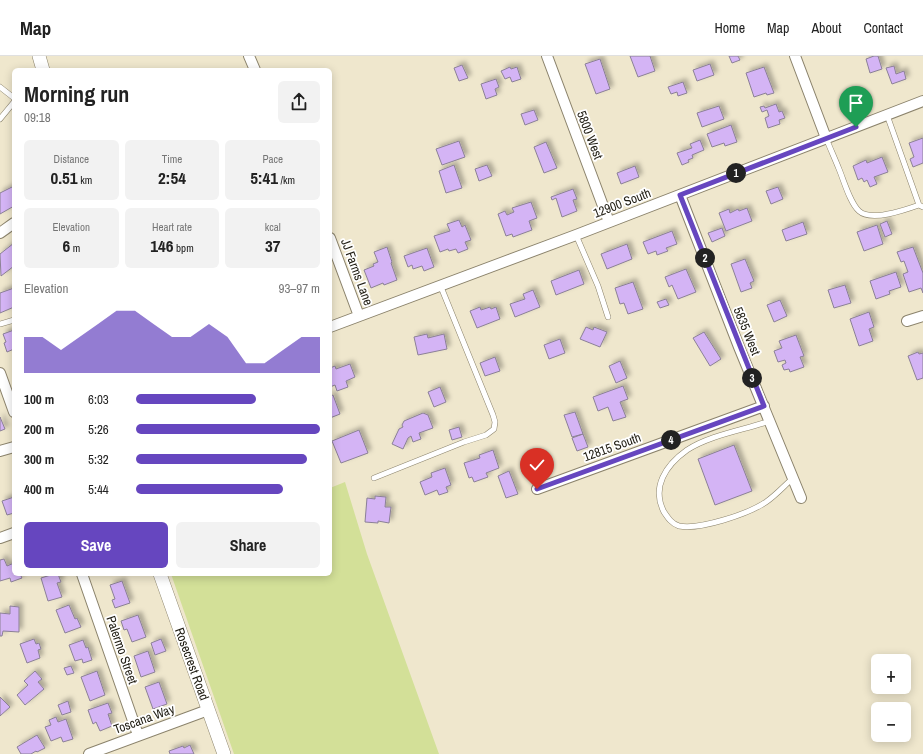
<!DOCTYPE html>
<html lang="en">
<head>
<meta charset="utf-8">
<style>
  body { margin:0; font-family:"Archivo Narrow",sans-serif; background:#f2f2f2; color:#222; height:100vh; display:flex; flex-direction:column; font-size:15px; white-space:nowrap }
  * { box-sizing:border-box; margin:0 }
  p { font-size:13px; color:#767676 }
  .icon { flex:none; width:22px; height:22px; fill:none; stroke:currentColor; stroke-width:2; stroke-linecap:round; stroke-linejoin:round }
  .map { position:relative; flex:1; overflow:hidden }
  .side { position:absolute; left:12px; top:12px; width:320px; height:508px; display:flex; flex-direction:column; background:#fff; border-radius:6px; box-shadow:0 2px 10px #0003 }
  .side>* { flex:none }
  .fabs { position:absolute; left:871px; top:598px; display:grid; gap:8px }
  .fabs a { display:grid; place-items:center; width:40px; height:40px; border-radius:6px; background:#fff; box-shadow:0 2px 10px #0003; font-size:20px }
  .pin { position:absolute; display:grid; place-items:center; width:34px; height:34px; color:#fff; margin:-41px -17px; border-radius:50% 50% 50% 0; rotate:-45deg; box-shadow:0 0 4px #0007 }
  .pin .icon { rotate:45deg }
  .km { position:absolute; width:20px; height:20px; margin:-10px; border-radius:50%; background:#222; color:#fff; font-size:11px; line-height:20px; text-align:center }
  .round { display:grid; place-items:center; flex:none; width:42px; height:42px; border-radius:6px; background:#f2f2f2 }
  .overview { display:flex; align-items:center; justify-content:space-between; height:68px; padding:0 12px }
  h1 { font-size:22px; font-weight:800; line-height:30px }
  .figures { display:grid; grid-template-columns:repeat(3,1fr); gap:6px; height:68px; padding:4px 12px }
  .figures div { display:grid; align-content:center; border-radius:6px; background:#f2f2f2; text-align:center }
  .figures b { font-size:17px; font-weight:800 }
  .figures small { font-size:11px; font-weight:400 }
  .figures p { font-size:11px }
  .chart { height:112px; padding:8px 12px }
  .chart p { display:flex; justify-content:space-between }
  .chart svg { width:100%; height:72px; margin-top:4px; fill:#6646bf; opacity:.7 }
  .action { display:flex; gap:8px; margin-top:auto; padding:8px 12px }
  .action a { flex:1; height:46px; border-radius:6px; background:#6646bf; color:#fff; font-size:16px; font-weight:800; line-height:46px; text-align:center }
  .action a+a { background:#f2f2f2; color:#222 }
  ul { padding:0 12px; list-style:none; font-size:13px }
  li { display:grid; grid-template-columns:64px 48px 1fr; align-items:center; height:30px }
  li i { height:10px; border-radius:5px; background:#6646bf }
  header { display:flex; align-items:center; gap:24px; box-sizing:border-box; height:56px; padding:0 20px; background:#fff; border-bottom:1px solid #e0e0e0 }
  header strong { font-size:19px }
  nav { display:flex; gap:22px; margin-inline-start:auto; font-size:14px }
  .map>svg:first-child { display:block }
</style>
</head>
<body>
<header>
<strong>Map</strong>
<nav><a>Home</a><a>Map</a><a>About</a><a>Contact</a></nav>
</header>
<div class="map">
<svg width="923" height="698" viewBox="0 0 923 698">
  <defs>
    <filter id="shadow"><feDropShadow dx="3.5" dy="-3.5" stdDeviation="2" flood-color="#0004"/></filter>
  </defs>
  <rect width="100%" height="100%" fill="#efe7cd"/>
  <!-- green -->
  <path fill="#d3e098" d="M345,426L367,498L439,698H234L171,518H330V432Z"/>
  <!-- building -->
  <path fill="#d4b4f5" stroke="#8b8096" filter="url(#shadow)" d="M630,0H650L655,15L638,21Z
    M729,0H738L740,4L732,7Z
    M874,0H878L882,13L870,17L866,3Z
    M600,3L610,33L596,38L585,8Z
    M710,8L714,19L697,25L693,14Z
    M462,9L468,22L459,25L454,12Z
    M894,10L896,18L904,15L906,23L892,28L886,12Z
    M510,11L511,13L517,11L521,23L512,26L510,21L505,23L501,15Z
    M764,11L774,37L767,39L766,37L754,41L746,17Z
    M496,23L499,31L495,33L497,39L486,43L481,28Z
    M683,26L687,37L678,40L677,36L671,38L668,31Z
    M776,48L779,56L782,55L785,62L779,64L780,68L768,72L765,62L769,60L767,54L762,56L760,51L764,50L765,52Z
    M719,50L724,63L702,71L697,57Z
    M534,54L538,64L525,69L521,58Z
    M731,69L737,86L725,90L724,87L712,91L707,78Z
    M923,82V107L913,111L910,103L914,101L909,87Z
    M700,84L704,94L692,99L693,102L688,104L689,106L682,109L677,97L692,92L690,88Z
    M459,85L465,101L442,109L436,93Z
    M546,86L557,112L544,117L534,91Z
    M882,101L888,116L874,121L877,128L870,131L867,124L864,126L862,122L858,124L853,110L866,104L867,107Z
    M454,109L462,132L446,137L439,115Z
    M487,109L492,120L479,125L475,113Z
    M635,110L639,121L621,128L617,117Z
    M14,130V150L0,158V137Z
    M778,131L783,143L771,148L766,135Z
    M573,133L577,143L573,144L577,155L562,161L556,142L552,144L551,141Z
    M531,146L537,162L529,165L532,174L513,181L512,178L506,180L498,158L505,155L507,159L514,156L512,152Z
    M747,152L752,165L726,175L719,157L729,153L730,157L738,153L739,155Z
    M459,164L462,171L465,169L471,184L465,186L468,193L458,197L456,193L449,195L448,193L440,196L434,180L450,175L447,168Z
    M887,165L892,178L885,181L880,168Z
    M803,166L807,178L786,185L782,174Z
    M877,169L883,188L864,195L857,176Z
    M722,172L725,180L712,186L708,177Z
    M672,175L677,188L666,192L668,195L657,199L656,195L648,198L643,186Z
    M14,187V210L1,220L0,198Z
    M627,188L632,203L607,213L601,198Z
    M387,191L392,206L391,207L397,224L384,229L383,227L371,232L364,214L374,210L373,208L378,206L374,196Z
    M913,191L923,217V237L921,232L909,236L903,218L908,216L904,205L901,206L897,196Z
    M427,192L434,211L424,215L422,210L413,213L412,209L408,211L404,200Z
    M745,203L754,225L750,227L752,232L741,236L731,208Z
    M686,213L696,236L678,243L672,229L669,231L665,221Z
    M579,214L584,228L556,239L551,225Z
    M896,216L901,231L889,235L890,238L876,243L870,225Z
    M633,226L643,253L628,258L624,247L620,248L615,232Z
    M845,229L851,247L834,252L828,234Z
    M14,232V251L0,257V237Z
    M533,234L540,251L515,261L510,248L525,243L523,238Z
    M666,243L669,249L660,252L657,246Z
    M780,244L787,260L774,266L767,249Z
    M480,251L481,254L490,251L491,253L496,251L500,263L477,272L470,255Z
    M869,256L874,271L869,273L873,285L859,290L850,263Z
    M586,271L593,274L594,271L607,276L600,291L580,283Z
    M14,274V293L7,296L4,287L6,286L3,278Z
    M704,276L721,303L710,310L693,282Z
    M427,278L428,282L444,278L447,293L418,299L414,281Z
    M796,279L804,300L800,301L804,311L790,316L789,313L784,314L782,309L786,307L785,304L778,306L774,295L782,292L779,285Z
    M560,283L565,297L549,303L544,289Z
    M918,296L919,298L923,297V322L917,324L908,300Z
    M495,301L500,315L485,320L480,307Z
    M620,305L627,322L616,327L609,310Z
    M350,308L355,321L346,325L348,331L337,335L335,329L330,331V312L335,310L336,313Z
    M623,330L628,343L620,346L626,361L613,365L608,351L598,355L593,341Z
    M440,331L446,346L434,351L428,336Z
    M333,339L340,358L330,362V340Z
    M575,356L583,378L572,381L564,359Z
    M423,357L428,359L433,372L419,377L421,383L413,386L411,380L408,382L403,393L392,388L399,373L403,371L402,369L404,365Z
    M0,361L5,373L0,375Z
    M459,371L462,381L452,384L449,374Z
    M359,374L368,397L341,407L332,385Z
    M583,378L588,391L577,395L572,382Z
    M734,389L752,435L715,449L698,403Z
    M493,394L499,412L486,417L488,421L474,426L472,421L469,422L464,407L480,402L479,399Z
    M445,412L451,429L446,431L448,436L439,439L437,434L425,439L420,426L432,421L431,417Z
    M509,415L518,438L506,442L498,420Z
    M375,440L386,441L385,451H391L389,467L378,465V467L365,466L367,442L375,443Z
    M14,441V457L7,459L2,445Z
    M4,503L7,510L14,507V518H20L22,522L11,526L10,522L0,525V504Z
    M54,518H58L61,526L57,527L62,541L48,545L41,522Z
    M122,525L130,547L115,552L112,544L115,543L110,529Z
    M69,549L75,563L77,562L81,571L65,577L56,554Z
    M10,550L19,551V576L3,575L2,580H0V557L10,558Z
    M138,559L146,581L132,586L127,573L124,574L121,565Z
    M34,583L36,588L39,587L41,593L38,594L40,602L27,607L20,588Z
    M161,583L166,595L155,599L151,587Z
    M83,584L86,592L88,591L92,604L83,607L82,603L75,605L69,589Z
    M148,595L155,616L141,621L134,600Z
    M71,610L74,617L67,619L64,612Z
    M35,615L42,623L38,626L44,633L25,649L17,639L28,629L24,625Z
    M97,615L105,639L90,645L81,621Z
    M159,626L167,648L153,653L145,631Z
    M0,641L10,651L0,660Z
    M68,645L71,656L62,659L58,649Z
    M108,647L112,657L108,658L112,670L100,675L96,666L93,668L88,654Z
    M56,661L58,666L66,663L73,683L63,686L61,681L51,685L45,671L51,669L49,664Z
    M37,679L45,692L37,696L36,695L31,698H21L17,691Z
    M190,689L194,698H170L169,695L183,690L184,692Z"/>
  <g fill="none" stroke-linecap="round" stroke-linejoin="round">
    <!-- service casing -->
    <g stroke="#8b836c" stroke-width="6">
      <path id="service" d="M0,31L14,42
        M887,59L919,149L923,151
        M0,63L14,46
        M826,82C830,92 835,103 839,113C844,125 850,147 859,155C871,166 905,154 919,149
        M576,179L598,230L608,261
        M0,268L14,264
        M770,365C744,374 710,379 687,394C666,409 651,431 664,456C668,462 672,468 679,470C700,474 748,458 766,446C776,439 784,430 793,422
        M374,422L464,386L486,379L494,373L495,366L493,359L441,231"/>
    </g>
    <!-- minor casing -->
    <g stroke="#8b836c" stroke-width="12">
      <path id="minor" d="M249,0L255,14
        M547,0L609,166
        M795,0L826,82
        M680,139L739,291L801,442
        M0,177L14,167
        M330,182L359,260
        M907,265L923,260
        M330,271L576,179L923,45
        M0,317L14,356
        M0,395L14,391
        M537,433L764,350
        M0,482L14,477
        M82,518L138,679
        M89,698L208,654"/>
    </g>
    <!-- secondary casing -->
    <g stroke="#8b836c" stroke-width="14">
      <path id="secondary" d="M39,0L43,14
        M160,518L224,698"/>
    </g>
    <!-- service -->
    <use href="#service" stroke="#fff" stroke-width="5"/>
    <!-- minor -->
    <use href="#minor" stroke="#fff" stroke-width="10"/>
    <!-- secondary -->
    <use href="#secondary" stroke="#fff" stroke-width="13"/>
  </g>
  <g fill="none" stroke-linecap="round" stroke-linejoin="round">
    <!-- route casing -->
    <g stroke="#fff" stroke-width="8">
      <path id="route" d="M537,433L764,350L680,139L856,71"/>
    </g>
    <!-- route -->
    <use href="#route" stroke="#6646bf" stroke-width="5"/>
  </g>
  <g text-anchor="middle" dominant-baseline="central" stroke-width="3.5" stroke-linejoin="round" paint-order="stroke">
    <!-- street labels -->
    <g font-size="13" fill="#201d13" stroke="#fff">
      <text transform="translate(590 79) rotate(69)">5800 West</text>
      <text transform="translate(622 147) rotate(-21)">12900 South</text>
      <text transform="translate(357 216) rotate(70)">JJ Farms Lane</text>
      <text transform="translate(747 275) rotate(68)">5835 West</text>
      <text transform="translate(612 391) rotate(-20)">12815 South</text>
      <text transform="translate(122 594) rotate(71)">Palermo Street</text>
      <text transform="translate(192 608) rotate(70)">Rosecrest Road</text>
      <text transform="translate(144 663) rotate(-20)">Toscana Way</text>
    </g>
  </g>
</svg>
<div class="fabs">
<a>+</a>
<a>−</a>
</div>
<div class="pin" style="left:856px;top:71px;background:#1e9e55"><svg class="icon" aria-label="arrive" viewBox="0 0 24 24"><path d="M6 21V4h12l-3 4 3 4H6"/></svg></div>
<div class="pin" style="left:537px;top:433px;background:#d93025"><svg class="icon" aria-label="check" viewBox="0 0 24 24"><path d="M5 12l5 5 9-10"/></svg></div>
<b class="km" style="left:736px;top:117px">1</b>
<b class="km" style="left:705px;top:202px">2</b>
<b class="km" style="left:752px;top:322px">3</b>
<b class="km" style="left:671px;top:384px">4</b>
<section class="side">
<div class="overview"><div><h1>Morning run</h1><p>09:18</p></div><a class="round"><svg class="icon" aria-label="share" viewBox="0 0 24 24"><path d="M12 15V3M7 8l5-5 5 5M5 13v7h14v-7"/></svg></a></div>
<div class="figures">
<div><p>Distance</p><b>0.51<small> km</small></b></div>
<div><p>Time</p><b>2:54</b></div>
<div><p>Pace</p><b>5:41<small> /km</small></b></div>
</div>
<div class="figures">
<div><p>Elevation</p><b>6<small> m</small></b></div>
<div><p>Heart rate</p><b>146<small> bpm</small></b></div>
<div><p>kcal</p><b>37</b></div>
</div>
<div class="chart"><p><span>Elevation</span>93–97 m</p>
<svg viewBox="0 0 160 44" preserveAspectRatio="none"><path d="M0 44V22L10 22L20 30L30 22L40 14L50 6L60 6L70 14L80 22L90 22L100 14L110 22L120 38L130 38L140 30L150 22L160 22V44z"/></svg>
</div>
<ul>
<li><b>100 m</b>6:03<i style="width:65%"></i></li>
<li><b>200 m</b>5:26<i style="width:100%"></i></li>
<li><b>300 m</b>5:32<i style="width:93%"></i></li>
<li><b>400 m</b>5:44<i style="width:80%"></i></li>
</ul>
<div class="action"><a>Save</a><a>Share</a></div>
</section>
</div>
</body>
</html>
